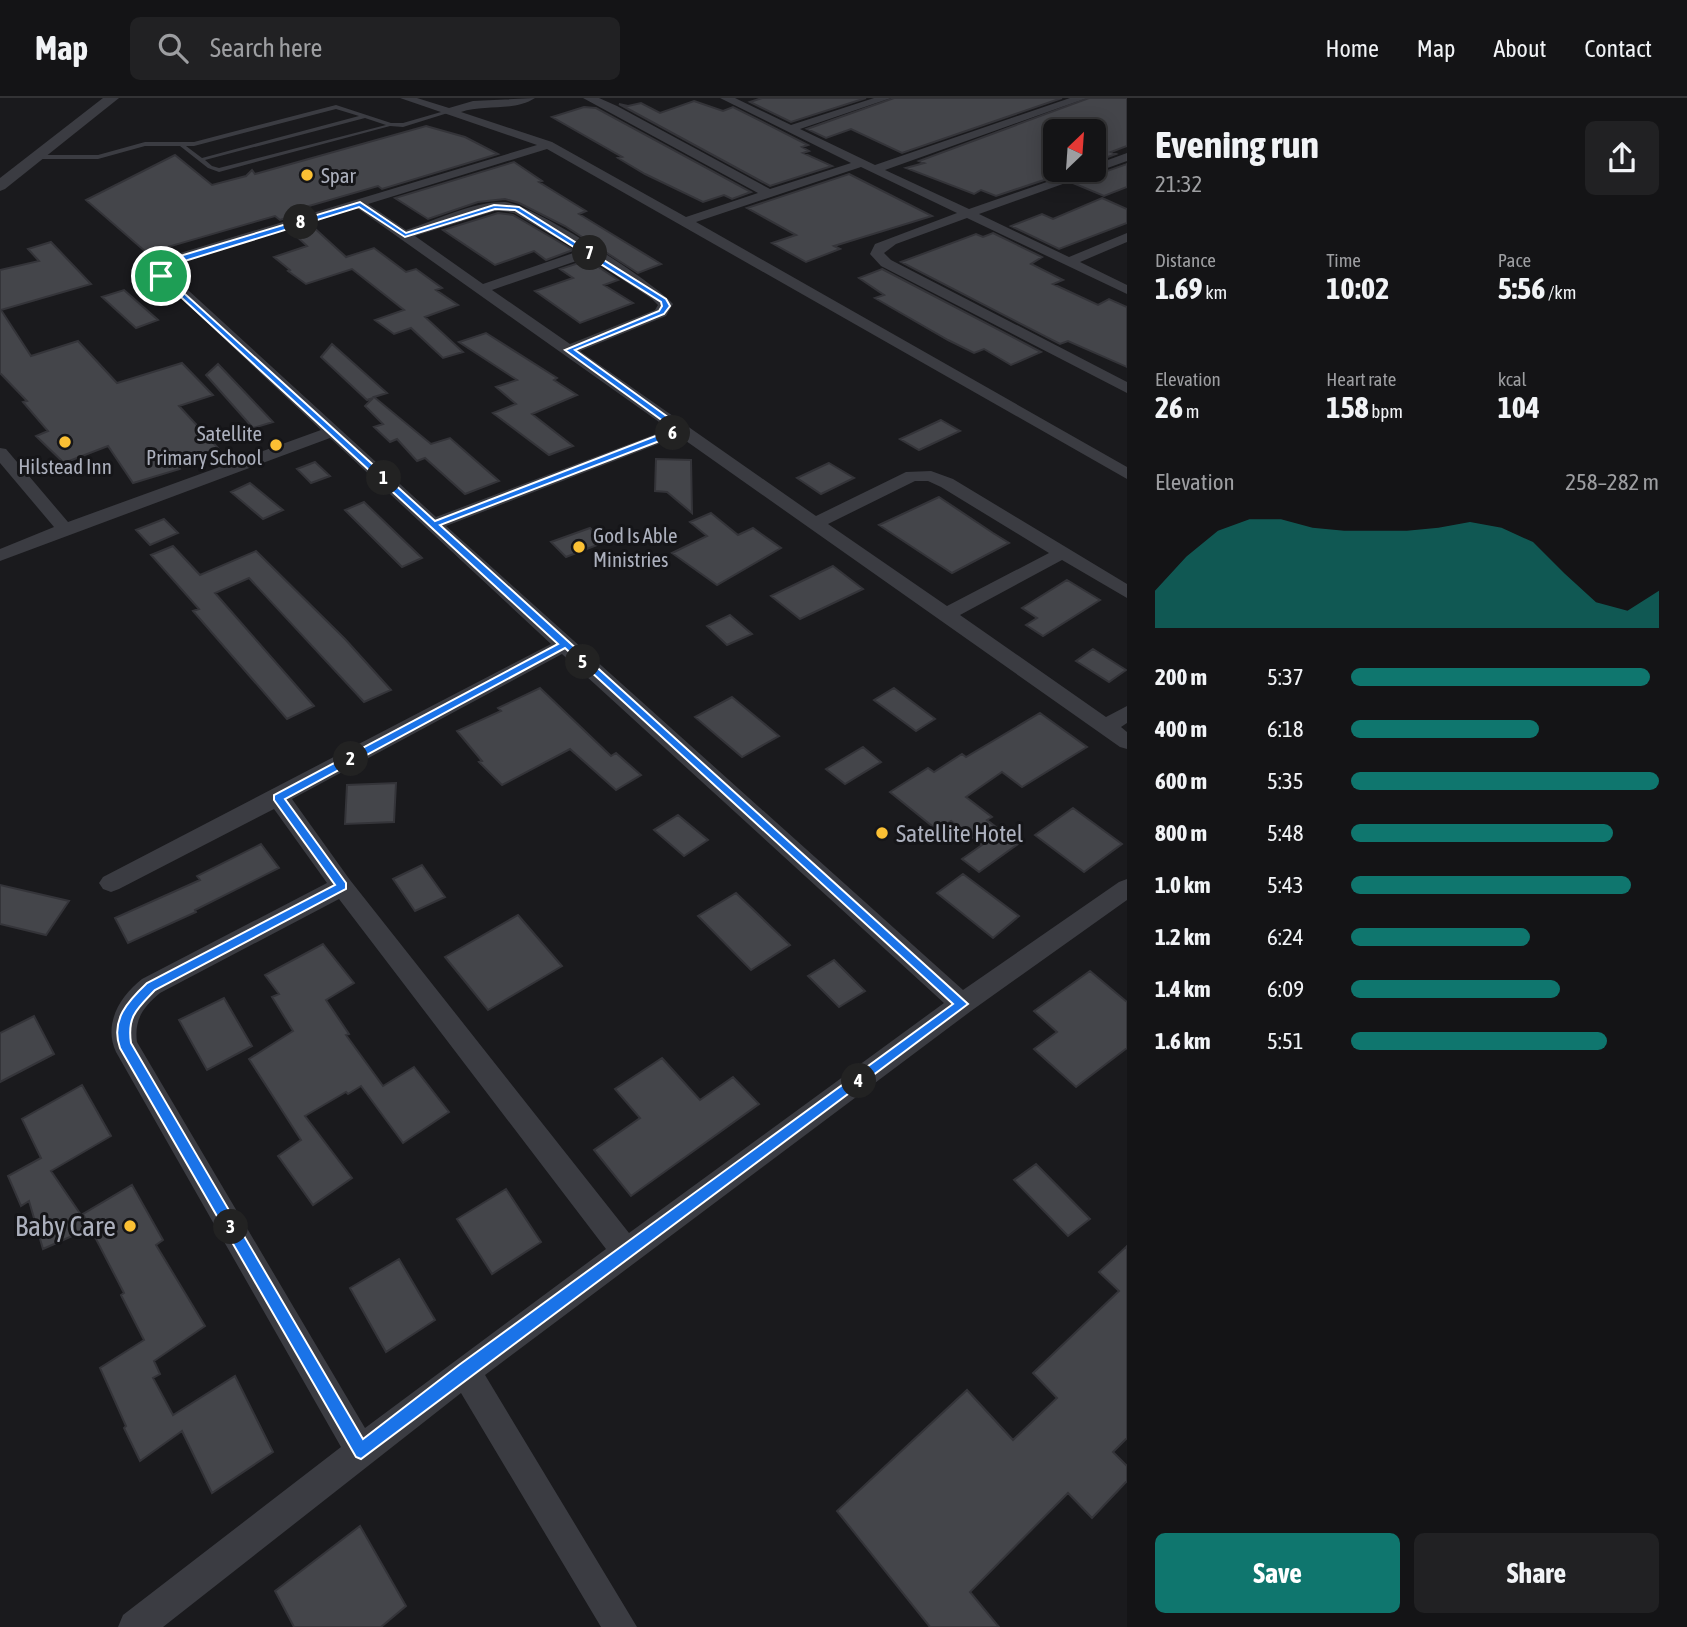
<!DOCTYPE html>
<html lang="en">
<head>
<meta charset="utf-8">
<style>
  body { margin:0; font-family:"Asap Condensed",sans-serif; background:#212123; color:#f1f3f6; height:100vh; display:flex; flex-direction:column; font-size:26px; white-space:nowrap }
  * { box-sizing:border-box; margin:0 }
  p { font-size:23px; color:#9d9ea1 }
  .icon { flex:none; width:38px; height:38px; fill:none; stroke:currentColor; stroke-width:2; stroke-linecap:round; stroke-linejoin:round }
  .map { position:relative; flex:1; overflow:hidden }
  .sheet { display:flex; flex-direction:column; background:#141416; width:560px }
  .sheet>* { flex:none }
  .needle { width:46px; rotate:25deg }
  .fabs { position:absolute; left:1043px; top:21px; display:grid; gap:14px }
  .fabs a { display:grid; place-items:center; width:63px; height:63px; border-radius:10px; background:#141416; box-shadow:0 4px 18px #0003,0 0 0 2px #333335; font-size:35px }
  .pin { position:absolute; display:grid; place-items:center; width:60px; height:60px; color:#fff; margin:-30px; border:4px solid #fff; border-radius:50%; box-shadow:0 2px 7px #0007 }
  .km { position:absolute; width:35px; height:35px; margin:-18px; border-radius:50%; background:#222; color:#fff; font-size:19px; line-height:35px; text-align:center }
  .round { display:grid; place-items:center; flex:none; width:74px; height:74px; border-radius:10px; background:#212123 }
  .overview { display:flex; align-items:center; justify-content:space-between; height:119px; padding:0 28px }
  h1 { font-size:38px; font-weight:700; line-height:52px }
  .figures { display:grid; grid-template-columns:repeat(3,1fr); gap:10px; height:119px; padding:7px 28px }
  .figures div { display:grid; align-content:center }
  .figures b { font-size:30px; font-weight:700 }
  .figures small { font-size:19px; font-weight:400 }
  .figures p { font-size:19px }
  .chart { height:196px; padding:14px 28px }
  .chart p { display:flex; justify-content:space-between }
  .chart svg { width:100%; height:126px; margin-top:7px; fill:#0f766e; opacity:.7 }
  .button { display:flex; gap:14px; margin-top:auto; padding:14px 28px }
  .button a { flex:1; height:80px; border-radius:10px; background:#0f766e; color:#fff; font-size:28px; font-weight:700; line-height:80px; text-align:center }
  .button a+a { background:#212123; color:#f1f3f6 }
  ul { padding:0 28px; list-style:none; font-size:23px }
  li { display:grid; grid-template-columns:112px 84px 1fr; align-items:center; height:52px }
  li i { height:18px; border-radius:9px; background:#0f766e }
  header { display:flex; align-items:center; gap:42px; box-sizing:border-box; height:98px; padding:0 35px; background:#141416; border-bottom:2px solid #333335 }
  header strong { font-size:33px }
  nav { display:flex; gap:38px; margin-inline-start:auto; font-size:24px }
  .search { width:490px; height:63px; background:#212123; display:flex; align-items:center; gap:18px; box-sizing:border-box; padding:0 24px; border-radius:10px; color:#9d9ea1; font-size:26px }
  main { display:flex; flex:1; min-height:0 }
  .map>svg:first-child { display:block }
</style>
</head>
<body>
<header>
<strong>Map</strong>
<div class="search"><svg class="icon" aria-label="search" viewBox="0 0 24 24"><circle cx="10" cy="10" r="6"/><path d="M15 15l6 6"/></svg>Search here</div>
<nav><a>Home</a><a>Map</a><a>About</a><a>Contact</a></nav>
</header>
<main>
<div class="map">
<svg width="1127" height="1529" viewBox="0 0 1127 1529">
  <rect width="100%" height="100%" fill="#1a1a1d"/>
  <!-- building -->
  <path fill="#44454a" stroke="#343439" stroke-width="2" d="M762,0H866L791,24L750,4Z
    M894,0H1062L902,55L851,31L826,40L807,31Z
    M1089,0H1127V48L1111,54L1116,56L1094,64V33H1055V72H1074L996,98L981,92L974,96L906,70L924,65L919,63Z
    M694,3L723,13L733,9L808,47L802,49L809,53L803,55L832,68L770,88L619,6L628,8L641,5L660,15Z
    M584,9L596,10L751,94L732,101L724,97L703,104L645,76L618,60L622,59L552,19Z
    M426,28L465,39L498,56L382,91L378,88L295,112L299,116L280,122L275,118L147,155L86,102L175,57L212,87L246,78L252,72L255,76Z
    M514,64L542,83L539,84L586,113L579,116L661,166L638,175L565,128L519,105L505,101L478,104L428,121L395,100Z
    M1127,66V89L1104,98L1073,85Z
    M849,76L932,118L834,148L840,151L806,164L772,145L796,137L747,110Z
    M1102,100L1127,111V125L1059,151L1011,128L1042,116L1053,121Z
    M498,115L513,117L573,152L546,162L534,153L495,167L443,132Z
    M311,127L346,159L374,150L406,174L416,171L442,190L436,192L458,207L425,219L463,254L443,260L411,230L394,236L375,222L404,212L352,171L306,186L288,173L290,172L274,159L307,148L291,133Z
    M993,135L1042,159L1031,166L1063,182L1053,186L1098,207L1109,201L1127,209V269L1068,243L1060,246L901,164L976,136L983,139Z
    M51,144L91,186L1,212L31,258L78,243L117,285L182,265L213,297L179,308L219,351L178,367L180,371L133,385L108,348L64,365L36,338L48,333L23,304L27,303L0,275V172L39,163L28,151Z
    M588,162L618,182L604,187L633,205L580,225L535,193L573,180L560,171Z
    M882,171L1041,254L1011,267L984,251L974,255L948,242L875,200L884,197L859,180Z
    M124,192L158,222L136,230L102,199Z
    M486,235L557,280L554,282L577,297L532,316L573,348L549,357L493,315L516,306L496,289L517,282L459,244Z
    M332,246L387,295L374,299L431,346L450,340L499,383L465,396L425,360L417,363L397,341L390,344L374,329L383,326L365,308L373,300L367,302L321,259Z
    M218,266L273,324L253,330L206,277Z
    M941,322L960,333L919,352L900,341Z
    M656,361L691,362L692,415L667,394L655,393Z
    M315,364L330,378L311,385L297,371Z
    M829,365L854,380L821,396L797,380Z
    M250,385L283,412L263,421L231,394Z
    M939,399L993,435L1009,445L952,475L879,427Z
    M364,404L422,460L402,469L345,412Z
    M711,415L738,437L753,430L781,450L717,487L672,455L707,438L690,424Z
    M164,421L178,435L150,447L136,432Z
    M590,430L605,444L566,459L551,444Z
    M173,448L200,477L256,453L345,541L391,592L364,604L249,480L215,495L314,608L287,621L193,513L199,511L151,457Z
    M833,468L863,491L800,521L771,498Z
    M1067,482L1100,502L1043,538L1026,527L1037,520L1022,510Z
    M730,517L752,536L727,547L707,528Z
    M1093,551L1126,572L1109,584L1076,563Z
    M540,590L611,658L616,655L641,677L616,692L570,651L502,687L479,664L482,663L457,633L501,613L498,610Z
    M894,590L935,621L916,633L874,602Z
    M732,599L779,638L742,659L695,619Z
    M1040,615L1087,649L1022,689L1002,674L966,699L992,719L987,722L1018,746L979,774L962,761L982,747L951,723L937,732L890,694L928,670L934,674L962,656L966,659Z
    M863,649L881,664L845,686L826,671Z
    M396,685L394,724L345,726L347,687Z
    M1073,710L1122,746L1084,774L1035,737Z
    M678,717L708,742L684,758L654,732Z
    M261,746L279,770L195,812L196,814L128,845L115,820L200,782L197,778Z
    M422,767L445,799L415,813L393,781Z
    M963,776L1019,818L993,840L937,795Z
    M0,787L69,803L46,837L0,826Z
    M736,795L790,847L751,872L698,818Z
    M518,817L562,868L488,912L445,859Z
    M323,846L354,885L326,902L349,936L346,937L383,988L414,969L449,1014L403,1045L361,988L348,996L346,994L305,1018L352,1080L313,1107L278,1058L301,1042L249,961L293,933L272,899L279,896L265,877Z
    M834,862L865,893L839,909L808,878Z
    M1090,873L1127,904V950L1076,989L1034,951L1057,934L1034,913Z
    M224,900L252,948L207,972L179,922Z
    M34,918L54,956L0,984V935Z
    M662,960L700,1002L733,979L759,1006L631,1098L594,1052L640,1020L615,991Z
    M82,987L111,1038L51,1073L90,1130L43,1151L29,1103L21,1108L8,1078L41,1060L22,1021Z
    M1036,1066L1090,1121L1068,1138L1014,1082Z
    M132,1087L163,1142L156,1147L205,1228L154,1263L160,1276L153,1280L173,1317L235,1278L273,1354L212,1395L182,1333L140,1363L124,1330L126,1328L100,1270L144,1242L121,1197L124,1195L83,1116Z
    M506,1091L541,1144L492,1176L457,1121Z
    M1127,1148V1340L1113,1354L1127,1368V1383L1092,1420L1068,1395L970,1494L999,1529H930L837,1413L967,1292L1013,1342L1057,1300L1033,1275L1119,1193L1099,1174Z
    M399,1161L435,1222L386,1254L350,1190Z
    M360,1428L406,1508L381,1529H294L275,1493Z"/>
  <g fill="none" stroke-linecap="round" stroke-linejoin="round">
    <!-- service -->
    <path fill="#3b3c42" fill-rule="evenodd" d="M336,7L391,25H403L448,12L451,14L403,29L390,28L219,74L208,70L180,48H145L98,61H35L32,59L35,57H98L145,44H194ZM336,11L359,18L202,60L186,48H194ZM365,20L386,27L219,70L212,68L205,62Z"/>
    <!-- minor -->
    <path fill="#3b3c42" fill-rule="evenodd" d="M400,0H417L449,10L473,3L535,0C514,14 484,6 461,14L552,44L686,119L758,95L583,0H599L617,8L770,91L851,65L720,0H735L791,27L874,0H891L800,31L875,67L1070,0H1087L885,72L969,111L1081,72H1094V67L1127,55V63L979,116L1069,159L1127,135V144L1080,164L1127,187V196L967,120L896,146L884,155L891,162L1127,284V295L881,168L870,156L875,146L957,115L861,69L696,124L1127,369V381L547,51L368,106L406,132C437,122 471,104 504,104C529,104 656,185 673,206L666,218L580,253L816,418L906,374L931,373L953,381L1127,486V500L1062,462L960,517L1106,619L1127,608V625L1121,629L1127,634V651L1120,649L679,338L446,428L963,892L1119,784L1127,781V802L971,913L485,1277L637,1529H601L461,1295L163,1529H118L123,1517L341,1349L116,954C103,926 120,898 142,881L327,785L274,711L119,791L111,794L103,791L99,785L103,779L551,546L330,340L0,463V451L54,429L0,365V350L6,351L68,424L321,332L151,172L155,164L167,159L537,47ZM357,110L669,331L436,419L165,171L177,165ZM498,112L514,115L579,153L483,186L415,138ZM588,159L652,201L658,207L655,212L570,246L492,192ZM915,383H928L941,389L1049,455L947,508L828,426ZM562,556L944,905L629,1135L350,782L292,701ZM339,801L606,1151L365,1330L137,944C134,922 143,909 160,895Z"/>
    <!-- tertiary -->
    <path fill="#3b3c42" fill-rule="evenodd" d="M103,0H119L5,91L0,93V80Z"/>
  </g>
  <!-- route -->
  <path fill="#1a73e8" stroke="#fff" stroke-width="2" fill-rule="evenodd" d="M360,104L406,135L494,107L519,109L666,201L670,208L664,216L575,252L683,330V334L440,427L968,906L361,1361L356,1359L120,950C110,922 128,903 147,885L335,787L274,702V697L558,546L158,178L156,167L170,161ZM359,109L405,139L495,111L515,112L661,204L662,208L659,213L565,252L674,331L435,423L164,177L162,170ZM565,550L953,906L459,1267L363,1341L131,945C127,918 137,911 155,892L346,791V785L285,701Z"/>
  <!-- markers -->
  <g fill="#fbc034" stroke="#151518" stroke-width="2.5">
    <circle cx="307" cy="77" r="7"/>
    <circle cx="65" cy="344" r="7"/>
    <circle cx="276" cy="347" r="7"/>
    <circle cx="579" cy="449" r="7"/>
    <circle cx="882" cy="735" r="7"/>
    <circle cx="130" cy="1128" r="7"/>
  </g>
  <g text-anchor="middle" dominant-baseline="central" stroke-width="6" stroke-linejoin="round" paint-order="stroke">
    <!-- far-poi labels -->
    <g font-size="21" fill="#acb0bd" stroke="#151518" text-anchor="start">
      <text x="321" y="77">Spar</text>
      <text x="262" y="335" text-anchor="end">Satellite<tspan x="262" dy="24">Primary School</tspan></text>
      <text x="65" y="368" text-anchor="middle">Hilstead Inn</text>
      <text x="593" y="437">God Is Able<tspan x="593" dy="24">Ministries</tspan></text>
    </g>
    <!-- poi labels -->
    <g font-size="24" fill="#acb0bd" stroke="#151518" text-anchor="start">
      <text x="896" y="735">Satellite Hotel</text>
    </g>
    <!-- near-poi labels -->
    <g font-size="28" fill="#acb0bd" stroke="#151518" text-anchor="end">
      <text x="116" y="1128">Baby Care</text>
    </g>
  </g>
</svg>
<div class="fabs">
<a><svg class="needle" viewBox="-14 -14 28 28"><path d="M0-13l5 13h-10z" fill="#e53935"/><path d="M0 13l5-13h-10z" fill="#9d9ea1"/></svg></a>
</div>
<div class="pin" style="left:161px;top:178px;background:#1e9e55"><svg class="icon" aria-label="arrive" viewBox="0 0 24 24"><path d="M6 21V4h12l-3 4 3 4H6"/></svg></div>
<b class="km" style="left:384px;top:380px">1</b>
<b class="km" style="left:351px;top:661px">2</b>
<b class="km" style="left:231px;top:1129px">3</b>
<b class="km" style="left:859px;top:983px">4</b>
<b class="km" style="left:583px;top:564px">5</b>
<b class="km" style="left:673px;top:335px">6</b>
<b class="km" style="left:590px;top:155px">7</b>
<b class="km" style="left:301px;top:124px">8</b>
</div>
<section class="sheet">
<div class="overview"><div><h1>Evening run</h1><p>21:32</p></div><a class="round"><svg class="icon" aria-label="share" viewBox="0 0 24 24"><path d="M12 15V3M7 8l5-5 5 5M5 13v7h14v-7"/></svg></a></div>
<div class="figures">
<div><p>Distance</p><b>1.69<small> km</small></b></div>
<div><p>Time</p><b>10:02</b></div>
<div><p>Pace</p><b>5:56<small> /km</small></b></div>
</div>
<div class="figures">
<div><p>Elevation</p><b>26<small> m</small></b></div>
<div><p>Heart rate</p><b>158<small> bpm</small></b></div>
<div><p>kcal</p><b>104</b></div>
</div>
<div class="chart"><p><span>Elevation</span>258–282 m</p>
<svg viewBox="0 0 160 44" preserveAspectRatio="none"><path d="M0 44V31L10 19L20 10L30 6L40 6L50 9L60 10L70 10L80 10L90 9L100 7L110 9L120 14L130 25L140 35L150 38L160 31V44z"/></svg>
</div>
<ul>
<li><b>200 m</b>5:37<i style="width:97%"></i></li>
<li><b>400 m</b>6:18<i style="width:61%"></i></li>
<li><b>600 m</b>5:35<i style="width:100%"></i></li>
<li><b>800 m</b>5:48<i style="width:85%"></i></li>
<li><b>1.0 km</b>5:43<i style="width:91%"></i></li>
<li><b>1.2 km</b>6:24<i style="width:58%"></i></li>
<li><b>1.4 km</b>6:09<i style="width:68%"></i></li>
<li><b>1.6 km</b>5:51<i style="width:83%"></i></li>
</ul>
<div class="button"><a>Save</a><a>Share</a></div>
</section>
</main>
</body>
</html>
